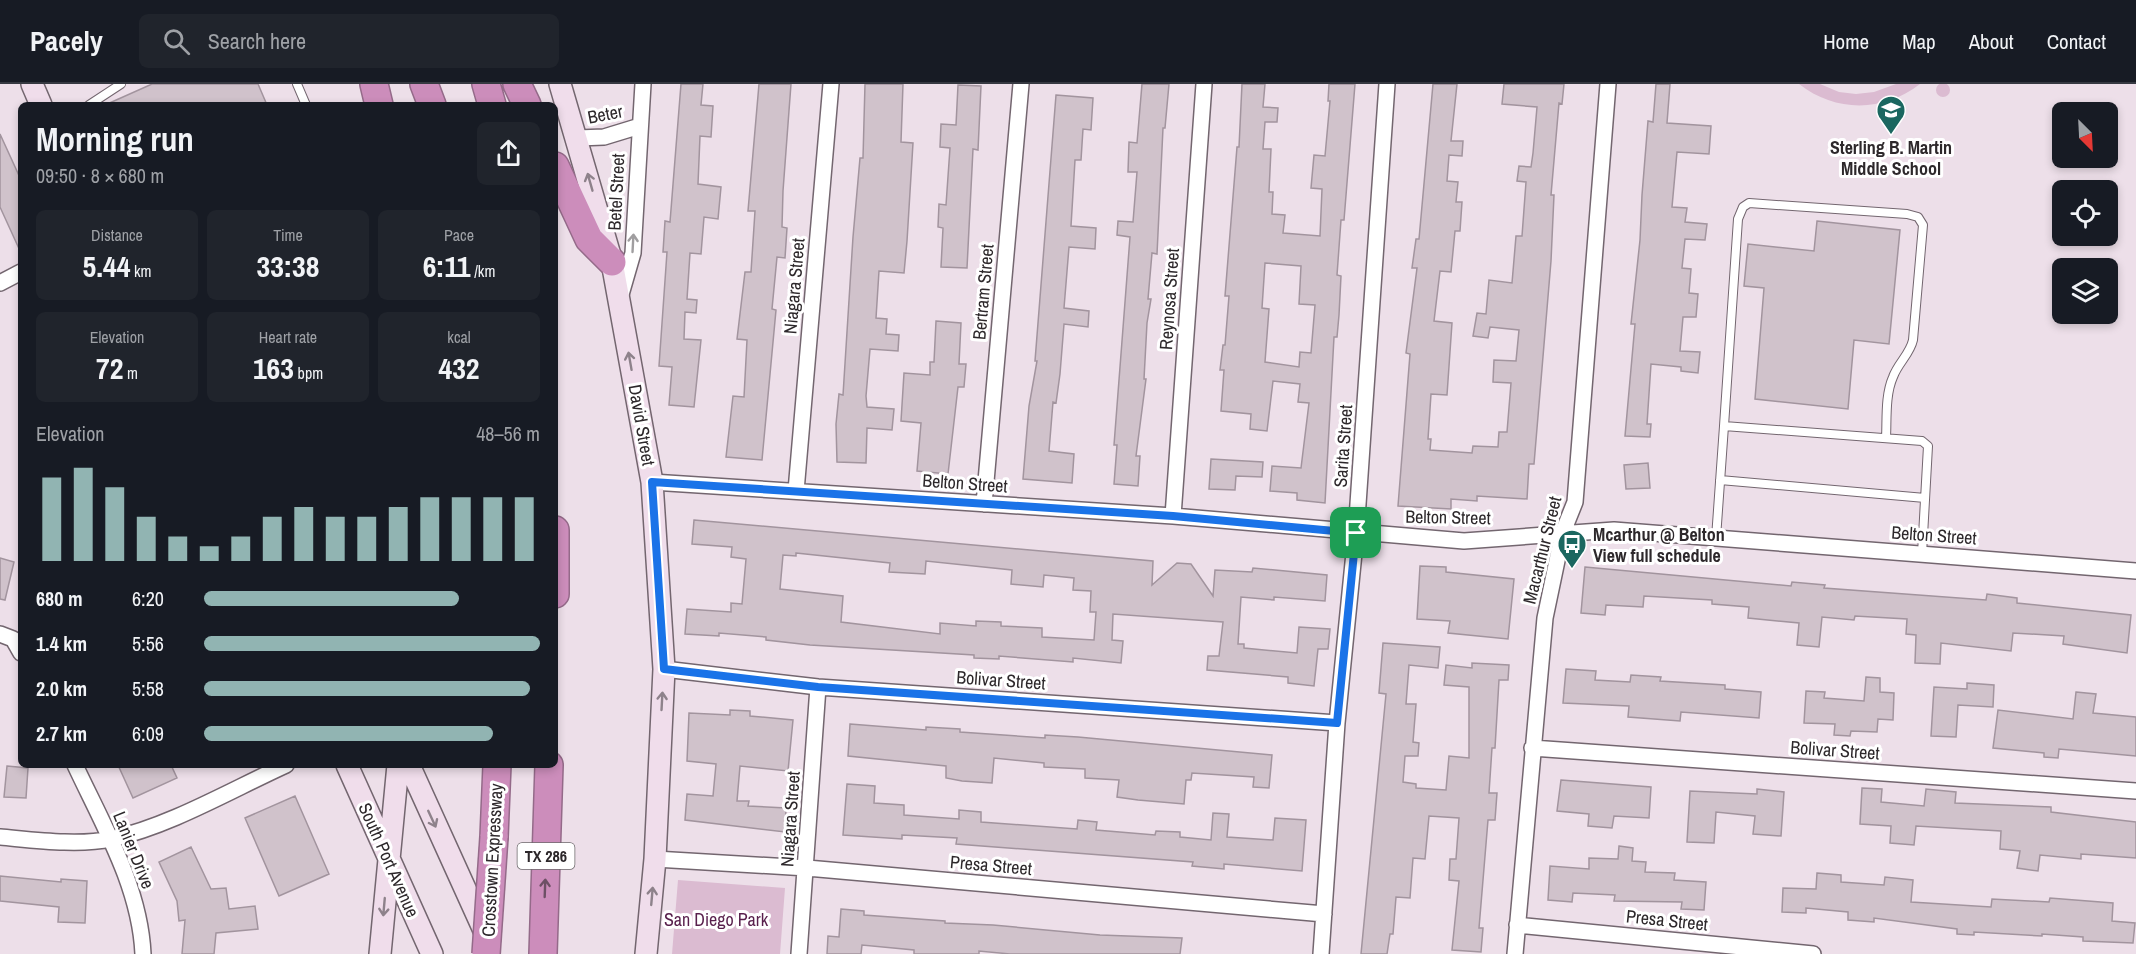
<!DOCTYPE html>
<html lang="en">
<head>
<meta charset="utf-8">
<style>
  body { margin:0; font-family:"Archivo Narrow",sans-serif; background:#20242c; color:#f1f3f6; height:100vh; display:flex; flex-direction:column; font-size:22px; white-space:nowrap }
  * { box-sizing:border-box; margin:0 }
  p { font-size:20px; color:#9ea1a6 }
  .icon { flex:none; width:33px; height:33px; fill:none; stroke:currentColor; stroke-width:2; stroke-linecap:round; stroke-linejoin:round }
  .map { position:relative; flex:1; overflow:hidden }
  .sheet { position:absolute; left:18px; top:18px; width:540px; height:666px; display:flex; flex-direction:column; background:#171b24; border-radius:9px; box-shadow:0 3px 9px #0003 }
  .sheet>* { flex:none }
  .needle { width:39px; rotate:156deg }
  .tools { position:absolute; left:2052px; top:18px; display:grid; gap:12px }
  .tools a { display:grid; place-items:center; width:66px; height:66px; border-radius:9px; background:#171b24; box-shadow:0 3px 9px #0003; font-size:30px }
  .pin { position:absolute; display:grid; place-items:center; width:51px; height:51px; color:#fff; margin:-26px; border-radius:12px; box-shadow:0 3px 9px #0006 }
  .round { display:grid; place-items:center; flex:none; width:63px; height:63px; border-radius:9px; background:#20242c }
  .summary { display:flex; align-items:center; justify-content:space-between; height:102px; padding:0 18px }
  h1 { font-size:33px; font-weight:800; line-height:45px }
  .stats { display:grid; grid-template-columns:repeat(3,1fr); gap:9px; height:102px; padding:6px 18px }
  .stats div { display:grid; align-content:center; border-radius:9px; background:#20242c; text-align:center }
  .stats b { font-size:30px; font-weight:800 }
  .stats small { font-size:16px; font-weight:400 }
  .stats p { font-size:16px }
  .chart { height:168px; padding:12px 18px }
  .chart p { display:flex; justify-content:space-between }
  .chart svg { width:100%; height:108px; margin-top:6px; stroke:#91b4b2; stroke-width:6 }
  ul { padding:0 18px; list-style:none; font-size:20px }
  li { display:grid; grid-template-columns:96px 72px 1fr; align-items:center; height:45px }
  li i { height:15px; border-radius:8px; background:#91b4b2 }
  header { display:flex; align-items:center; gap:36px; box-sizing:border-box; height:84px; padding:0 30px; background:#171b24; border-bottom:2px solid #363941 }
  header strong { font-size:28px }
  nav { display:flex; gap:33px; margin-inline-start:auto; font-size:21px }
  .search { width:420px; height:54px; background:#20242c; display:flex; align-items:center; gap:15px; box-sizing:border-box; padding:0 21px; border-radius:9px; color:#9ea1a6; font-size:22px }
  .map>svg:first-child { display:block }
</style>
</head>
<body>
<header>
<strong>Pacely</strong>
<div class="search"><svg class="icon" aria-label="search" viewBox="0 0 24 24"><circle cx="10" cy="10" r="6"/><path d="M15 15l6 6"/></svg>Search here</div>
<nav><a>Home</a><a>Map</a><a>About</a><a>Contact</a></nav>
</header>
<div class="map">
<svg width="2136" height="870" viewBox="0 0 2136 870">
  <rect width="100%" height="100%" fill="#eddfe9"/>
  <!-- green -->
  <path fill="#dbbbd1" d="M1936 6a7 7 0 1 1 14 0a7 7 0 1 1-14 0Z
    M1799,0H1820L1839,8L1856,10L1874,8L1896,0H1920C1884,28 1836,29 1799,0Z
    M678,796L785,804L780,870H672Z"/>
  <!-- building -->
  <path fill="#d0c2cb" stroke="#a2949e" stroke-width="1.5" fill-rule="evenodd" d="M152,0H258L267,21H105Z
    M681,0H703L701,21L713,22L711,53L700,52L698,100L721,103L718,135L704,133L701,170L690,169L687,215L697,216L696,229L685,228L684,255L701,256L694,323L669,321L672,283L659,282L667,168H663L665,137L670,138Z
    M759,0H791L783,107L782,143L787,144L785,174L777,173L772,225L776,226L762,376L726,373L733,312L744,313L747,256L737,255L745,188H751L755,127H748Z
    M865,0H903L901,58L913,59L907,157L904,189L879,187L876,234L887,235L886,250L899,251L898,267L870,265L866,312L867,323L894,325L892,346L867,344L866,379L837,378L836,340L839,310L843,311L853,153L860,74H863Z
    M1142,0H1169L1165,44H1163L1157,170L1152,169L1148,215H1151L1147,239L1144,295H1146L1136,372H1140L1138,402L1114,400L1117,361H1114L1130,153L1117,151L1118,137L1133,138L1137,88H1128L1129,58L1137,59Z
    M1242,0H1265L1263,23L1278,24L1277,38H1265L1263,65H1271L1269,108H1273L1272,130L1285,131L1283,149L1320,152L1322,105L1311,104L1314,71L1325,72L1330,17H1328L1329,0H1355L1344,136H1341L1337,191L1341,192L1339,231L1337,253H1334L1325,419L1297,416V409L1270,407L1272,382L1301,384L1309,319L1298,318L1300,300L1273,297L1267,347L1250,345L1251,330L1221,327L1224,286H1220L1223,261H1225L1229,212H1225L1237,63H1239ZM1265,179L1301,182L1299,220L1315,221L1311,269L1300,268L1299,283L1265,278L1269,225L1262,224Z
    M1433,0H1457L1451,57H1463L1462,72L1449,71L1447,97L1458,98L1456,118H1462L1460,147H1455L1451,188L1440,187L1434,237L1452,239L1447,311L1431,310L1428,355H1431L1430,366L1472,369L1473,362L1498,363L1499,348H1507L1511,299L1493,298L1494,276L1516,277L1519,246L1490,243L1488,254L1473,252L1477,229L1486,230L1489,196L1512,199L1516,152H1522L1526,98L1517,97L1519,82L1531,83L1533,69L1537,23L1502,20L1504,0H1564L1562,20L1559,19L1551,111H1554L1551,177L1534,380H1529L1527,415L1477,412V417L1451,415V425L1398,422L1410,270L1406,269L1417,184H1412L1416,155H1419Z
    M1656,0H1670L1667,39L1711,42L1709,70L1677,68L1672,123L1687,124L1685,138L1707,140L1705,156L1685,155L1682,184L1691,185L1689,209L1698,210L1696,233H1683L1680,267L1700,268L1698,289L1681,287V283L1651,280L1647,340H1651L1650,353L1625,352L1635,240H1631L1640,156L1642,111L1648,37L1653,38Z
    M958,1L981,2L978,66L973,65L967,184L941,183L943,144L938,143L939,120L946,121L950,64L940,63L941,40L956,41Z
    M1056,11L1093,14L1091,46L1083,45L1081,76H1075L1071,142L1096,144L1095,165L1069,163L1064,224L1089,227L1088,243L1064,240L1060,290L1056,319L1053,318L1049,367L1074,370L1072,399L1023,395L1029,322L1037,277H1035Z
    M0,50L21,96V169L0,123Z
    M1817,137L1900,146L1889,260L1854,256L1848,325L1755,315L1764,204L1744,202L1748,160L1814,167Z
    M936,237L961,239L959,280H966L964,303H958L948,390L917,387L921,339L901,337L904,289L930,291V278H934Z
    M1211,375L1263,378L1262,393L1236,392L1235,406L1209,405Z
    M1648,379L1650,404L1626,405L1624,381Z
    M694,436L1153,477L1152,501L1177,479L1191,480L1213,512L1215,486L1252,488L1253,484L1327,491L1325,517L1274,513V516L1241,513L1238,560H1244V564L1297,569L1299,543L1330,545L1328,565H1318L1314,602L1288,599V593L1207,586L1208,572H1219L1223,538L1113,530L1112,556L1123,557L1121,579L1073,574V578L999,572V575L974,574V571L810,561L766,556V553L719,549V552L685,550L687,525L731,528V519L742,520L746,475L731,473L732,463L692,460ZM796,469L890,479L889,488L925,490L926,477L1012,486L1011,500L1043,503L1044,491L1074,494L1073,506L1091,507L1090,528H1096L1094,556L1042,553V544L1001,542V538L976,537V542L940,539V550L841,538L843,512L780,505L783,471L796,472Z
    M0,474L14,478L5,516L0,515Z
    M1420,482L1446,483V488L1514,495L1508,555L1448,549L1450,537L1417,535Z
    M1585,483L1791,502L1792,498L1825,501L1824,504L1986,516L1987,510L2017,514V519L2131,531L2127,569L2063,560L2064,552L2013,549L2011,567L1941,559L1940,580L1915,579L1916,551L1906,550L1907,535L1855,532L1854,536L1822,533L1819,563L1797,561L1799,539L1748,534L1749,523L1712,520V516L1644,512L1643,523L1606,521L1605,531L1581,529Z
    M1383,559L1440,563L1438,584L1409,581L1406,620H1416L1413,658L1419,659L1418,672H1405L1403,698L1416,700V704L1446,706L1449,672L1469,674V603L1444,601L1446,581L1472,584V579L1509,581L1508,596H1499L1495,664H1492L1489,709H1497L1495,736H1488L1479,844H1483L1481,868L1452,866L1459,797L1449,796L1450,775H1456L1459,734L1429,732L1425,775L1413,774L1410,814L1396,813L1393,850H1390L1387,870H1361L1386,610L1379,609Z
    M1566,585L1596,587L1595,596L1630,598L1631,591L1661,593L1660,597L1725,601V605L1761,608L1759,634L1681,628L1680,637L1628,633L1629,622L1563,619Z
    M1866,593L1880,594V608L1894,609L1893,636L1878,635L1877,648L1851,647L1850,652L1834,651L1835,640L1804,639L1806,607L1825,608L1824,614L1864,617Z
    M1967,599L1994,601L1993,623L1958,621L1956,653L1931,652L1934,603L1967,605Z
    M2076,608L2096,610L2093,629L2136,633V672L2059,665L2058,674L2044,673V669L1993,664L1998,626L2073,635Z
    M730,626L750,627V632L793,636L788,687L740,682L737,717H749L748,722L786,724L785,748L685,736L687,710L713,712L716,680L687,677L689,629L730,631Z
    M850,640L926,646V643L960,645V648L1045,654V651L1078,653L1272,671L1269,704L1253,703L1254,693L1192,689L1191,696H1186L1184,720L1138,716L1117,713L1119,696L1085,694V685L1044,683V679L994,674L992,699L962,697L946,694V682L848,672Z
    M118,681H171L177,694L133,714Z
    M7,682L28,684L26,714L4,713Z
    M1561,696L1651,703L1649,734L1614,732L1612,744L1588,742L1589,730L1557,727Z
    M847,700L875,702L874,719L904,721V731L959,735V726L981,728V738L1077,745L1078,736L1097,738L1096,746L1155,751L1156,747L1180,748V753L1211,756L1213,729L1229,730L1227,753L1273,756L1275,734L1306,736L1302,787L1224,780V785L1192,782L1193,778L956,760L957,754L902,751V755L843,751Z
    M1862,704L1882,705L1881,718L1924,722L1926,705L1956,708L1955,719L2051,723V728L2136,738V774L2081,770V775L2040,771L2038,787L2017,784L2020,767L2000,765L2001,747L1916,742L1914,761L1890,759L1891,742L1860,740Z
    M1757,705L1784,708L1781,752L1753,750L1755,732L1716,728L1714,759L1687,758L1690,707L1757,710Z
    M295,712L329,790L279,812L245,734Z
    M1619,762L1633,764L1632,777L1646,778L1645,788L1675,789L1674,796L1706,798L1704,826L1681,825L1682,818L1614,817L1615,811L1573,809L1572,818L1548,816L1550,782L1589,785V774L1618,775Z
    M191,763L211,805L226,804L229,825L255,822L258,845L216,849L214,870H182L185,836L179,837L177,817L159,778Z
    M1817,789L1841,791V798L1884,801L1885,793L1913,796L1911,818L1991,823L1992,815L2049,818L2050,814L2113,819L2112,837L2135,839L2133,859L2083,857V853L2042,850V852L1974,848V851L1957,850V845L1874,834V838L1848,836V828L1806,824V829L1782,828L1783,804L1816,805Z
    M0,792L61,798V795L87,797L85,839L58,838L59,823L0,817Z
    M841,825L864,827V831L945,837V839L993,841L1100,851L1182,854L1180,870H1010L979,867V870H914V866L862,861L861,870H827L828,852L839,853Z"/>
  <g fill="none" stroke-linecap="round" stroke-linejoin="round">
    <!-- service casing -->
    <g stroke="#73666f" stroke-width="10">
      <path id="service" d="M297,0L306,21
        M89,21L121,0
        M1724,342L1738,135L1743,123L1749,119L1907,130L1918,133L1923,141L1913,256C1910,270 1898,279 1893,293C1885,311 1887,335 1886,354
        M1720,396L1925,414
        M1716,454L1724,342L1922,357L1928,362L1922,470"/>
    </g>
    <!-- minor casing -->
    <g stroke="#73666f" stroke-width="18">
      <path id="minor" d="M578,54L604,53L640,42
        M0,199L21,188
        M620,214L633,169L643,0
        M652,398L1173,432L1464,457L1614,446L2136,487
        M796,407L831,0
        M984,420L1021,0
        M1173,432L1204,0
        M0,550L13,555L21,569
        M664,585L818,603L1337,639
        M1532,664L2136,707
        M75,681C103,741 140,803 143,870
        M0,753C34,756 78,762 111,755C170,742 231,706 286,681
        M655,775L807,784L1324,830
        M1517,841L1813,870
        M799,870L818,603
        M1321,870L1337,639L1356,449L1387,0
        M1515,870L1545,534L1563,448L1575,418L1608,0"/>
    </g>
    <!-- secondary casing -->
    <g stroke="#73666f" stroke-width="24">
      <path id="secondary" d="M32,0L41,21
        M560,0L612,178L652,398L664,585L655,775L646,870
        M347,681L432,870
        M409,681L487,853
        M380,870L398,681"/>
    </g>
    <!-- motorway casing -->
    <g stroke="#946a89" stroke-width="30">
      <path id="motorway" d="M374,0L379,21
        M424,0L432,21
        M486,0L492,21
        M517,0L527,21
        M555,82L589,155L612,178
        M555,446V510
        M494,753L497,681
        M543,870L549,681"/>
    </g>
    <!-- service -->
    <use href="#service" stroke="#fff" stroke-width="8"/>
    <!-- minor -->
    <use href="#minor" stroke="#fff" stroke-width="15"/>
    <!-- secondary -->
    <use href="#secondary" stroke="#f0ddeb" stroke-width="21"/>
    <!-- motorway -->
    <use href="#motorway" stroke="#cc8dbb" stroke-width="27"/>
    <!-- motorway-bridge casing -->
    <g stroke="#946a89" stroke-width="30" stroke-linecap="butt">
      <path id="motorway-bridge" d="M486,870L494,753"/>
    </g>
    <!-- motorway-bridge -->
    <use href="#motorway-bridge" stroke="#cc8dbb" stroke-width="27"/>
  </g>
  <!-- one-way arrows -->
  <defs><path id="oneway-shaft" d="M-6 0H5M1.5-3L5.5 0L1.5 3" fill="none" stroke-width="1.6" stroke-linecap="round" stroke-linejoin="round" transform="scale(1.5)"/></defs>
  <g stroke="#8e828b">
    <use href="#oneway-shaft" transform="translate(590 98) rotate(-106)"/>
    <use href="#oneway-shaft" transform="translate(630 277) rotate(-100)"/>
    <use href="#oneway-shaft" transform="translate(662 617) rotate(-87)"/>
    <use href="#oneway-shaft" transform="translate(432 735) rotate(65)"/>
    <use href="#oneway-shaft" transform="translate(652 812) rotate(-85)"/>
    <use href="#oneway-shaft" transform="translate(384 823) rotate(95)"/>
  </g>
  <use stroke="#a09ea0" href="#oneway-shaft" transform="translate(633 159) rotate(-87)"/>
  <use stroke="#6d5065" href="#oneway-shaft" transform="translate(545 804) rotate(-88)"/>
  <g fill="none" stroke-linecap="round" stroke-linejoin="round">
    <!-- route casing -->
    <g stroke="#fff" stroke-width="12">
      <path id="route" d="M652,398L1173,432L1356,449L1337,639L818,603L664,585Z"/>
    </g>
    <!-- route -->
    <use href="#route" stroke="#1a73e8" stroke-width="8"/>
  </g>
  <!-- icons -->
  <defs>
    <g id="school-pin" transform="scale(1.5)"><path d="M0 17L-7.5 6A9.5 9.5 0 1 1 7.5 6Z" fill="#1b6760" stroke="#fff"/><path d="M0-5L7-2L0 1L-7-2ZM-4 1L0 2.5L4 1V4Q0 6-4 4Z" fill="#fff"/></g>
    <g id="bus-pin" transform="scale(1.5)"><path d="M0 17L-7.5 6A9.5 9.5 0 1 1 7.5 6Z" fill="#1b6760" stroke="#fff"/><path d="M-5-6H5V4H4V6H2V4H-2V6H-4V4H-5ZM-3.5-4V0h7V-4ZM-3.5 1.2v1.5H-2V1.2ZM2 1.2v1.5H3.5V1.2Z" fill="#fff"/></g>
  </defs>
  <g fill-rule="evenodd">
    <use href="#school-pin" x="1891" y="26"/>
    <use href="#bus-pin" x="1572" y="460"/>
  </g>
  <g text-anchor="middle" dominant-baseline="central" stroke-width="6" stroke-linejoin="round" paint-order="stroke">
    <!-- shield labels -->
    <rect fill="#fff" stroke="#6c686b" stroke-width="1.5" x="517.5" y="759" width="57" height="26" rx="4.5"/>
    <g font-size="16" font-weight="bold" fill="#2d282b">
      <text x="546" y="772">TX 286</text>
    </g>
    <!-- street labels -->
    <g font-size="18" fill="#2d282b" stroke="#fff">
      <text transform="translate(605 30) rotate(-11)">Beter</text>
      <text transform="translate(616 108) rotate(-87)">Betel Street</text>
      <text transform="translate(794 202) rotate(-85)">Niagara Street</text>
      <text transform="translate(983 208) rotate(-85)">Bertram Street</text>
      <text transform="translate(1169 215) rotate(-86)">Reynosa Street</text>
      <text transform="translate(642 341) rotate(80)">David Street</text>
      <text transform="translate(1343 362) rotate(-86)">Sarita Street</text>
      <text transform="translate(965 399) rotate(4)">Belton Street</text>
      <text transform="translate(1448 433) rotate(1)">Belton Street</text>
      <text transform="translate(1934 451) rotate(4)">Belton Street</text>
      <text transform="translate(1542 466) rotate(-76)">Macarthur Street</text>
      <text transform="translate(1001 596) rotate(4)">Bolivar Street</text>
      <text transform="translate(1835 666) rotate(4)">Bolivar Street</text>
      <text transform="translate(790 735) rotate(-86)">Niagara Street</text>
      <text transform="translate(134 766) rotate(68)">Lanier Drive</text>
      <text transform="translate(389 776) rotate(66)">South Port Avenue</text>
      <text transform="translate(492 776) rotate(-87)">Crosstown Expressway</text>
      <text transform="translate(991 781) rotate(5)">Presa Street</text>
      <text transform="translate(1667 836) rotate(6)">Presa Street</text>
    </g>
    <!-- poi labels -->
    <g font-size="18" font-weight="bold" fill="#2d282b" stroke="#fff">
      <text x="1891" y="63">Sterling B. Martin<tspan x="1891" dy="21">Middle School</tspan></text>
      <text x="1593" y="450" text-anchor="start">Mcarthur @ Belton<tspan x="1593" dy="21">View full schedule</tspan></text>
    </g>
    <!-- park labels -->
    <g font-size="18" fill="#581f4c" stroke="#fff">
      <text x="716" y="835">San Diego Park</text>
    </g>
  </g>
</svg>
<div class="tools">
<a><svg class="needle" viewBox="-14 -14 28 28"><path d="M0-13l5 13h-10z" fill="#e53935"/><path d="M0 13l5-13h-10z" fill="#9ea1a6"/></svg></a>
<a><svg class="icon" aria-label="locate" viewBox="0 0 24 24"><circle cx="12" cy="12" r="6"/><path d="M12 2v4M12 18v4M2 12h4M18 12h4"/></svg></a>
<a><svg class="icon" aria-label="layers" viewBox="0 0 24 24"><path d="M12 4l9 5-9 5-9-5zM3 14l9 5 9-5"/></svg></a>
</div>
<div class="pin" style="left:1356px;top:449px;background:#1e9e55"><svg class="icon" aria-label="arrive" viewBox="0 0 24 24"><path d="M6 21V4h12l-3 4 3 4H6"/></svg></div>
<section class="sheet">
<div class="summary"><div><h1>Morning run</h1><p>09:50 · 8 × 680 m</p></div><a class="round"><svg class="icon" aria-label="share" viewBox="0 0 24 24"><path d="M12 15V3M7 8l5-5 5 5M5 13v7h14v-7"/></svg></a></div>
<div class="stats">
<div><p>Distance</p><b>5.44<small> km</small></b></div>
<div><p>Time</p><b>33:38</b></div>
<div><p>Pace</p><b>6:11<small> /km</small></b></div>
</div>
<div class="stats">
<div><p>Elevation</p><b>72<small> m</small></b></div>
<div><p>Heart rate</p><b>163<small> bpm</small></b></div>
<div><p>kcal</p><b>432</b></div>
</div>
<div class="chart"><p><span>Elevation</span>48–56 m</p>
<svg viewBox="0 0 160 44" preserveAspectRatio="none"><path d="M5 44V10M15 44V6M25 44V14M35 44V26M45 44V34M55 44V38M65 44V34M75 44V26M85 44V22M95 44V26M105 44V26M115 44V22M125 44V18M135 44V18M145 44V18M155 44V18"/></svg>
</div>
<ul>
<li><b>680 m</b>6:20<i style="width:76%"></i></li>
<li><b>1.4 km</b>5:56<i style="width:100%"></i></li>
<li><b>2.0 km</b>5:58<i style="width:97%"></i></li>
<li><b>2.7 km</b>6:09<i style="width:86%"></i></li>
</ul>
</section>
</div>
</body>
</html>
